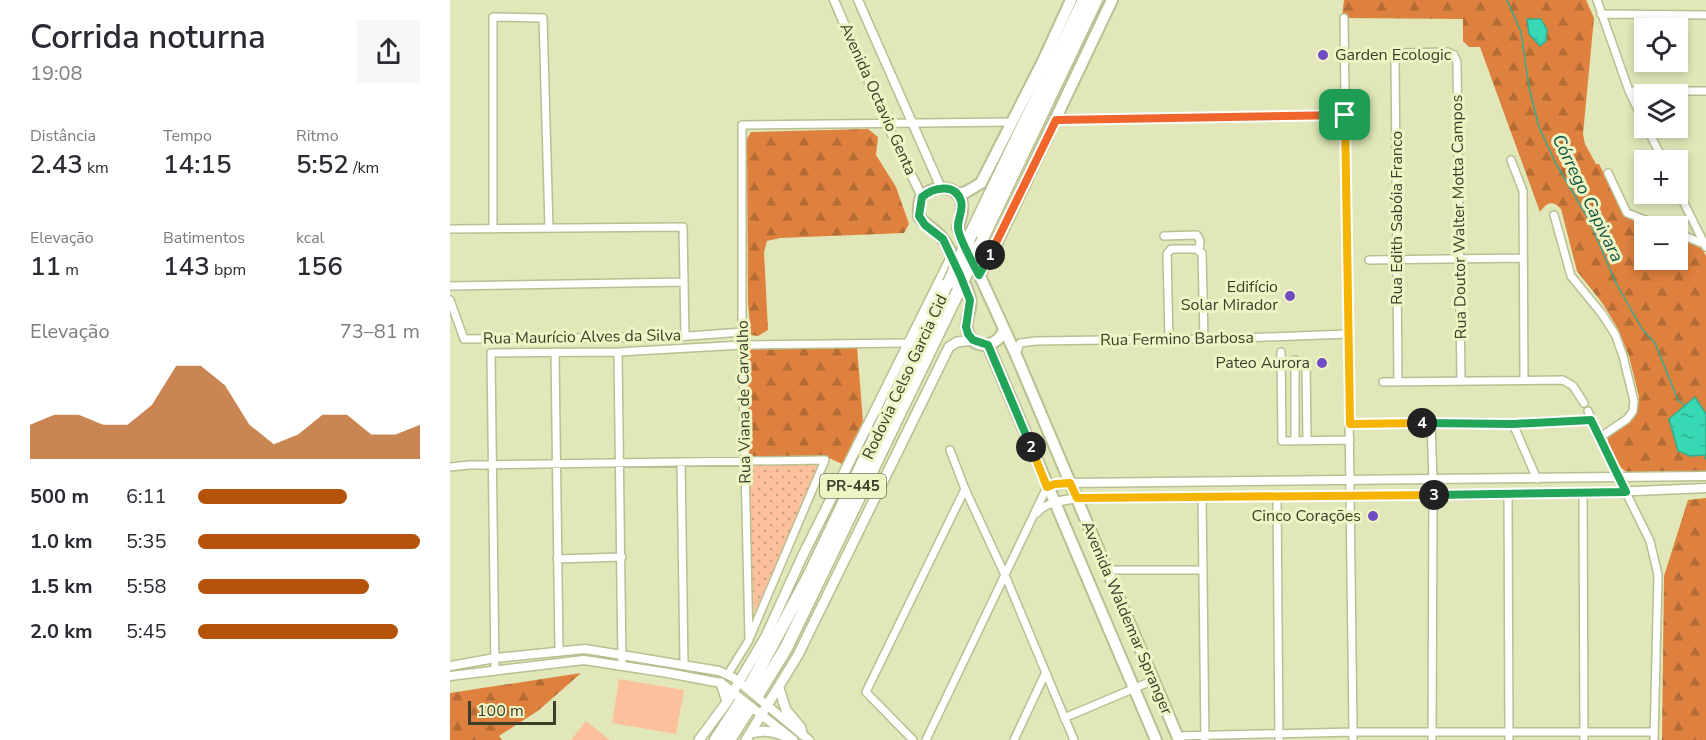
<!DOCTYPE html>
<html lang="pt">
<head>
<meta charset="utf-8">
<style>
  body { margin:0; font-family:"Nunito Sans",sans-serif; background:#f7f7f7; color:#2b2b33; height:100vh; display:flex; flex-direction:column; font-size:22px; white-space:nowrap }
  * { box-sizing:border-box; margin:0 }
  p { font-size:20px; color:#7c7c81 }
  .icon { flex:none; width:33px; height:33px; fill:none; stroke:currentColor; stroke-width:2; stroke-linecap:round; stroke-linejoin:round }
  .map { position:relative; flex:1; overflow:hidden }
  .panel { display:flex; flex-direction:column; background:#fff; width:450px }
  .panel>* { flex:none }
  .buttons { position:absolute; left:1184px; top:18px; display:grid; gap:12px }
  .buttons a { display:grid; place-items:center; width:54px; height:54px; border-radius:0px; background:#fff; box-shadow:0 3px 9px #0003; font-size:30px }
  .scale { position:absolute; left:18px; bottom:15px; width:88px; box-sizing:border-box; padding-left:6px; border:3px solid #3c3e2b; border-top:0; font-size:16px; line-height:21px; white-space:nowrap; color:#3c3e2b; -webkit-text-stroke:4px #eef4c4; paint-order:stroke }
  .pin { position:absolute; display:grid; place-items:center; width:51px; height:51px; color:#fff; margin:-26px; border-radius:12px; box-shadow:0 3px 9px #0006 }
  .km { position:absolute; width:30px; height:30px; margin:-15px; border-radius:50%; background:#222; color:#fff; font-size:16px; line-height:30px; text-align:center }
  .round { display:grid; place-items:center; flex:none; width:63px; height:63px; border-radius:0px; background:#f7f7f7 }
  .headline { display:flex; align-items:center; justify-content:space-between; height:102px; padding:0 30px }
  h1 { font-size:33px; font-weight:600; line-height:45px }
  .metrics { display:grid; grid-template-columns:repeat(3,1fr); gap:9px; height:102px; padding:6px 30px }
  .metrics div { display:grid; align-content:center }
  .metrics b { font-size:26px; font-weight:600 }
  .metrics small { font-size:16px; font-weight:400 }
  .metrics p { font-size:16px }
  .chart { height:168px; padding:12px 30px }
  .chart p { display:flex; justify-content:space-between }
  .chart svg { width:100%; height:108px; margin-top:6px; fill:#b45309; opacity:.7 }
  ul { padding:0 30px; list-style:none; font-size:20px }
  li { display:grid; grid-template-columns:96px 72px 1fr; align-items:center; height:45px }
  li i { height:15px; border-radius:8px; background:#b45309 }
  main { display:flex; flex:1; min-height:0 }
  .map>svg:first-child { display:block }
</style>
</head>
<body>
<main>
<section class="panel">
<div class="headline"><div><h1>Corrida noturna</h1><p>19:08</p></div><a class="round"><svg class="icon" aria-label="share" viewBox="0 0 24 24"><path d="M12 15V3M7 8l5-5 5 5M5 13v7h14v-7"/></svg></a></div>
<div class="metrics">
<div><p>Distância</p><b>2.43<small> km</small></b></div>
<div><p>Tempo</p><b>14:15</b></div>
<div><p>Ritmo</p><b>5:52<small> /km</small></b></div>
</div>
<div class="metrics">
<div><p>Elevação</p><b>11<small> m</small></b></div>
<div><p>Batimentos</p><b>143<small> bpm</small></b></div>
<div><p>kcal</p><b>156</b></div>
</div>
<div class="chart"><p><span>Elevação</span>73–81 m</p>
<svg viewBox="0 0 160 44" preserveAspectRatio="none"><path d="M0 44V30L10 26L20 26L30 30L40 30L50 22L60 6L70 6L80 14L90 30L100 38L110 34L120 26L130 26L140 34L150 34L160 30V44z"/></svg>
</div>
<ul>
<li><b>500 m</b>6:11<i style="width:67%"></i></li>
<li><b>1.0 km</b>5:35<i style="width:100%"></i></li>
<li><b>1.5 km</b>5:58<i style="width:77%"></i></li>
<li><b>2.0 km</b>5:45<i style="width:90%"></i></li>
</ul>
</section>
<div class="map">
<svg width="1256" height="740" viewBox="0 0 1256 740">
  <defs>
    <pattern id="forest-firs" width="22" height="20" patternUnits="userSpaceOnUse" patternTransform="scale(1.5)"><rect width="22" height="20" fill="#de813e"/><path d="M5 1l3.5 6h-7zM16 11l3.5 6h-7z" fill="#b56b34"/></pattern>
    <pattern id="park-dots" width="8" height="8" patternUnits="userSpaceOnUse" patternTransform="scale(1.5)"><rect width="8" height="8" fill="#fcc19c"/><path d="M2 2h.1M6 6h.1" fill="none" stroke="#cd9e7f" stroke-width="1.8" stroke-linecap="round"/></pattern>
    <pattern id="water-ripples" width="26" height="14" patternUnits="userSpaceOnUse" patternTransform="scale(1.5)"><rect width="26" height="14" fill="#36d9b4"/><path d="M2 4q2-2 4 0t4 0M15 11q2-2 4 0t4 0" fill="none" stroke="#2fb193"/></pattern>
  </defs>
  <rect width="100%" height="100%" fill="#e1e7b8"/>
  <!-- green -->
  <path fill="#fcc19c" d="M169,679L234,690L226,734L162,723Z
    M136,721L160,740H121Z"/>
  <!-- forest -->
  <path fill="url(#forest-firs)" d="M894,0H1136L1144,18L1133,134L1135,144L1146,164H1149L1175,216L1200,226H1194V260H1227V237L1251,247L1256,256V472L1181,473C1167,470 1156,450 1158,437L1182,420L1187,412L1189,397L1179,356L1168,329L1153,304L1127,271L1111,209C1103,200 1097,202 1090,212L1030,47H1019L1013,41V19L892,18Z
    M418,129L428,137L426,155L446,187L459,224L454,233L330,238L317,241L314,252L318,330L308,336L301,335L298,303L297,139L301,132Z
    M407,347L413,421L392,464L377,457H297L296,348Z
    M1256,498V740H1212L1214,576L1238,500Z
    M131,673L89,710L49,736L52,740H0V693Z"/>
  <!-- park -->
  <path fill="url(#park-dots)" d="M371,463L304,614L297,464Z"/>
  <!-- water -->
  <path fill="url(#water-ripples)" stroke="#38aa8b" stroke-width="1.5" d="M1077,19H1091L1097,30L1096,41L1090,46L1079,34Z
    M1245,397L1256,414V455L1240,456L1228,451L1219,419Z"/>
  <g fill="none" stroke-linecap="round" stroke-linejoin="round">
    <!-- stream -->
    <path stroke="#38aa8b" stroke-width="1.5" d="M1057,0L1071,32L1079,87L1089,127L1105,162L1139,220L1166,283L1192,329L1205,343L1228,400L1235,406
      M1254,455L1256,459"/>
    <!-- minor casing -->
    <g stroke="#b9bf91" stroke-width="10">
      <path id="minor" d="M1147,0L1179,91L1194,122
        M1151,14L1256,15
        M894,18C896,258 902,499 903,740
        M1179,91H1256
        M606,120L895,115
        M1197,128L1213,160
        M1061,160L1073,191L1074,380
        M1158,173L1177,213L1211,226
        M1227,189L1256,247
        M1104,215L1121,276L1152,314L1165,334L1173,356L1184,401L1183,411L1177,419L1149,438
        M0,229L233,227L235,335
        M43,229V17L93,18L99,228
        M1227,233L1254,244
        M714,236L747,235L750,241L749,250
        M919,260L1073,258
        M0,286L234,282
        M0,300L14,339L226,337L292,332
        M719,339L717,254L721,249H746L752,253L754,339
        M105,352L109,651
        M168,352L172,666
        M831,352L832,441L900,440
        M566,355L570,343L586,341L791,338L898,334
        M845,360V441
        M856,362L857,441
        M933,382L1113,380L1123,386L1134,403
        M948,382L945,60L948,54L955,53L998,52L1004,55L1007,62L1011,381
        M1138,411L1149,438L1200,541L1208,575L1204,740
        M981,423L983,479
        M900,424H1063L1141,420
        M1063,424L1087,479
        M500,450L515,489L555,575L624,740
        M231,462L234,664
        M0,467L19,465L375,460L300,637
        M1133,492L1134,740
        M1058,493L1059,740
        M752,496L755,740
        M827,496L829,740
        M587,513L592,508L604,502
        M107,559L172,557
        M658,570H752
        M45,671L41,353L168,352L293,345L458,343
        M278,674L299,640L292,332V125L563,122
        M614,718L704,680
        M727,736L903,732H1204
        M463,740L416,692L515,489
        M476,740L597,487
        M564,740L595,674
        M982,740L983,495"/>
    </g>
    <!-- tertiary casing -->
    <g stroke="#b9bf91" stroke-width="11">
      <path id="tertiary" d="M384,0L437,124L472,197
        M408,0L491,188
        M597,487L620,483L1256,476
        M604,502L627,498C837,495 1046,498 1256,488
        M0,666L45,658L135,649L269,671L284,678L359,740
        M0,676L134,660L218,673L271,683L341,738"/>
    </g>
    <!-- secondary casing -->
    <g stroke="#b9bf91" stroke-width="12">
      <path id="secondary" d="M271,683L277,702
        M329,688L336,710L351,728L352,734
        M301,733C318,729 327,732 343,740
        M249,740L277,702L316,636L352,557L502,256
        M296,740L348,655L499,347L507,342L523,340"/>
    </g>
    <!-- primary casing -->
    <g stroke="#b9bf91" stroke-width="14">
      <path id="primary" d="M507,194L516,192L531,183L593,61L621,0
        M529,275L546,244L662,0
        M554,330C549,345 527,352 519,335C512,322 523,311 520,298C516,284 501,250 493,239C486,230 476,225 469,217C469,211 468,203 471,198C480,185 505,184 511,200C514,209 510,219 508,228L566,355L729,740
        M538,345L706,740"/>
    </g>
    <!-- motorway casing -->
    <g stroke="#b9bf91" stroke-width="15">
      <path id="motorway" d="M521,234L634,0
        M528,247L646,0
        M300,686L359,576L499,283
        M309,692L336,648L505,298
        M266,740L290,703
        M279,740L298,710"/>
    </g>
    <!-- minor -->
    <use href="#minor" stroke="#fff" stroke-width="7"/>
    <!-- tertiary -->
    <use href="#tertiary" stroke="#fff" stroke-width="8"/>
    <!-- secondary -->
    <use href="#secondary" stroke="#fff" stroke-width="9"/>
    <!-- primary -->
    <use href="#primary" stroke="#fff" stroke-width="10"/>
    <!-- motorway -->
    <use href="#motorway" stroke="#fff" stroke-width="12"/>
    <!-- motorway-bridge casing -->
    <g stroke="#b9bf91" stroke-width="15" stroke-linecap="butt">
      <path id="motorway-bridge" d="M499,283L521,234
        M505,298L528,247"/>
    </g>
    <!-- motorway-bridge -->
    <use href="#motorway-bridge" stroke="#fff" stroke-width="12"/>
  </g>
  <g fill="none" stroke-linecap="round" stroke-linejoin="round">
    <!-- split-1 casing -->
    <g stroke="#fff" stroke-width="12">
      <path id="split-1" d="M540,255L606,120L895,115"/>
    </g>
    <!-- split-2 casing -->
    <g stroke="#fff" stroke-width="12">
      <path id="split-2" d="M540,255L529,275C524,265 509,239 508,228C507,219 514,210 511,201C505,182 483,188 472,197L469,216L475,225L493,239L510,275L520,300L516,327L518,334L523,340L538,345L581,447"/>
    </g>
    <!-- split-3 casing -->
    <g stroke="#fff" stroke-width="12">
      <path id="split-3" d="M581,447L597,487L605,484L620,483L627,498L984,495"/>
    </g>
    <!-- split-4 casing -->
    <g stroke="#fff" stroke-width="12">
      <path id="split-4" d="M972,423L1063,424L1141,420L1176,492L984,495"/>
    </g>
    <!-- split-5 casing -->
    <g stroke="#fff" stroke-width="12">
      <path id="split-5" d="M895,115L900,424L972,423"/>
    </g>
    <!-- split-1 -->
    <use href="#split-1" stroke="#f0652b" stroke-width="8"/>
    <!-- split-2 -->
    <use href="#split-2" stroke="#22a559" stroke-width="8"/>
    <!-- split-3 -->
    <use href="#split-3" stroke="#f5b400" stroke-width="8"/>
    <!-- split-4 -->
    <use href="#split-4" stroke="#22a559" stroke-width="8"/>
    <!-- split-5 -->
    <use href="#split-5" stroke="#f5b400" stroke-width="8"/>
  </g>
  <!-- markers -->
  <g fill="#714cc5" stroke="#eef4c4" stroke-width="2">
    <circle cx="873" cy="55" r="6"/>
    <circle cx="840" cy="296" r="6"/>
    <circle cx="872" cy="363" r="6"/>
    <circle cx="923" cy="516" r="6"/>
  </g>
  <g text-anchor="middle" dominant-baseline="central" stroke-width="6" stroke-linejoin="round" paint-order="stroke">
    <!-- shield labels -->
    <rect fill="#eef4c4" stroke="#717559" stroke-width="1.5" x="370" y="474" width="66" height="24" rx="4.5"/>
    <g font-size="15" font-weight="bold" fill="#3c3e2b">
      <text x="403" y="486">PR-445</text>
    </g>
    <!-- poi labels -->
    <g font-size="16" fill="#3c3e2b" stroke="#eef4c4" text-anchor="end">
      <text x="885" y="55" text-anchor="start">Garden Ecologic</text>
      <text x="828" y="287">Edifício<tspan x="828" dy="18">Solar Mirador</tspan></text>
      <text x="860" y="363">Pateo Aurora</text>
      <text x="911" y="516">Cinco Corações</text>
    </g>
    <!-- street labels -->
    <g font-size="16" fill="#3c3e2b" stroke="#eef4c4">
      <text transform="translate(428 99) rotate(66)">Avenida Octavio Genta</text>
      <text transform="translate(1009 217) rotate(-91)">Rua Doutor Walter Motta Campos</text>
      <text transform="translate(947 218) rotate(-90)">Rua Edith Sabóia Franco</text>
      <text transform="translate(132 337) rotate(-1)">Rua Maurício Alves da Silva</text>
      <text transform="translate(727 339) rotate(-1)">Rua Fermino Barbosa</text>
      <text transform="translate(455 377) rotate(-65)">Rodovia Celso Garcia Cid</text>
      <text transform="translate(294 402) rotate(-91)">Rua Viana de Carvalho</text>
      <text transform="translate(677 618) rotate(67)">Avenida Waldemar Spranger</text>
    </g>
    <!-- water labels -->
    <g font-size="18" font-style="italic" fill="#145445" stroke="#eef4c4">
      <text transform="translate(1138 198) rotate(64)">Córrego Capivara</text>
    </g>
  </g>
</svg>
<div class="buttons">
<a><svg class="icon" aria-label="locate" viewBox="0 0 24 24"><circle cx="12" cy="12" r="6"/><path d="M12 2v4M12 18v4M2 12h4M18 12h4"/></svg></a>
<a><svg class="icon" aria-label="layers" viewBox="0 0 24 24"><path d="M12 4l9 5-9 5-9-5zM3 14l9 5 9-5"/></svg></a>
<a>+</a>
<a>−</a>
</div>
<div class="scale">100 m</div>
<div class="pin" style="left:895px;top:115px;background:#1e9e55"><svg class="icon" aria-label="arrive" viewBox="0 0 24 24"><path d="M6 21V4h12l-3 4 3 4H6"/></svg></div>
<b class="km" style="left:540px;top:255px">1</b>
<b class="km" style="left:581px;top:447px">2</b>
<b class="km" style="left:984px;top:495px">3</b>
<b class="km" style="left:972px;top:423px">4</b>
</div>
</main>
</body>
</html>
